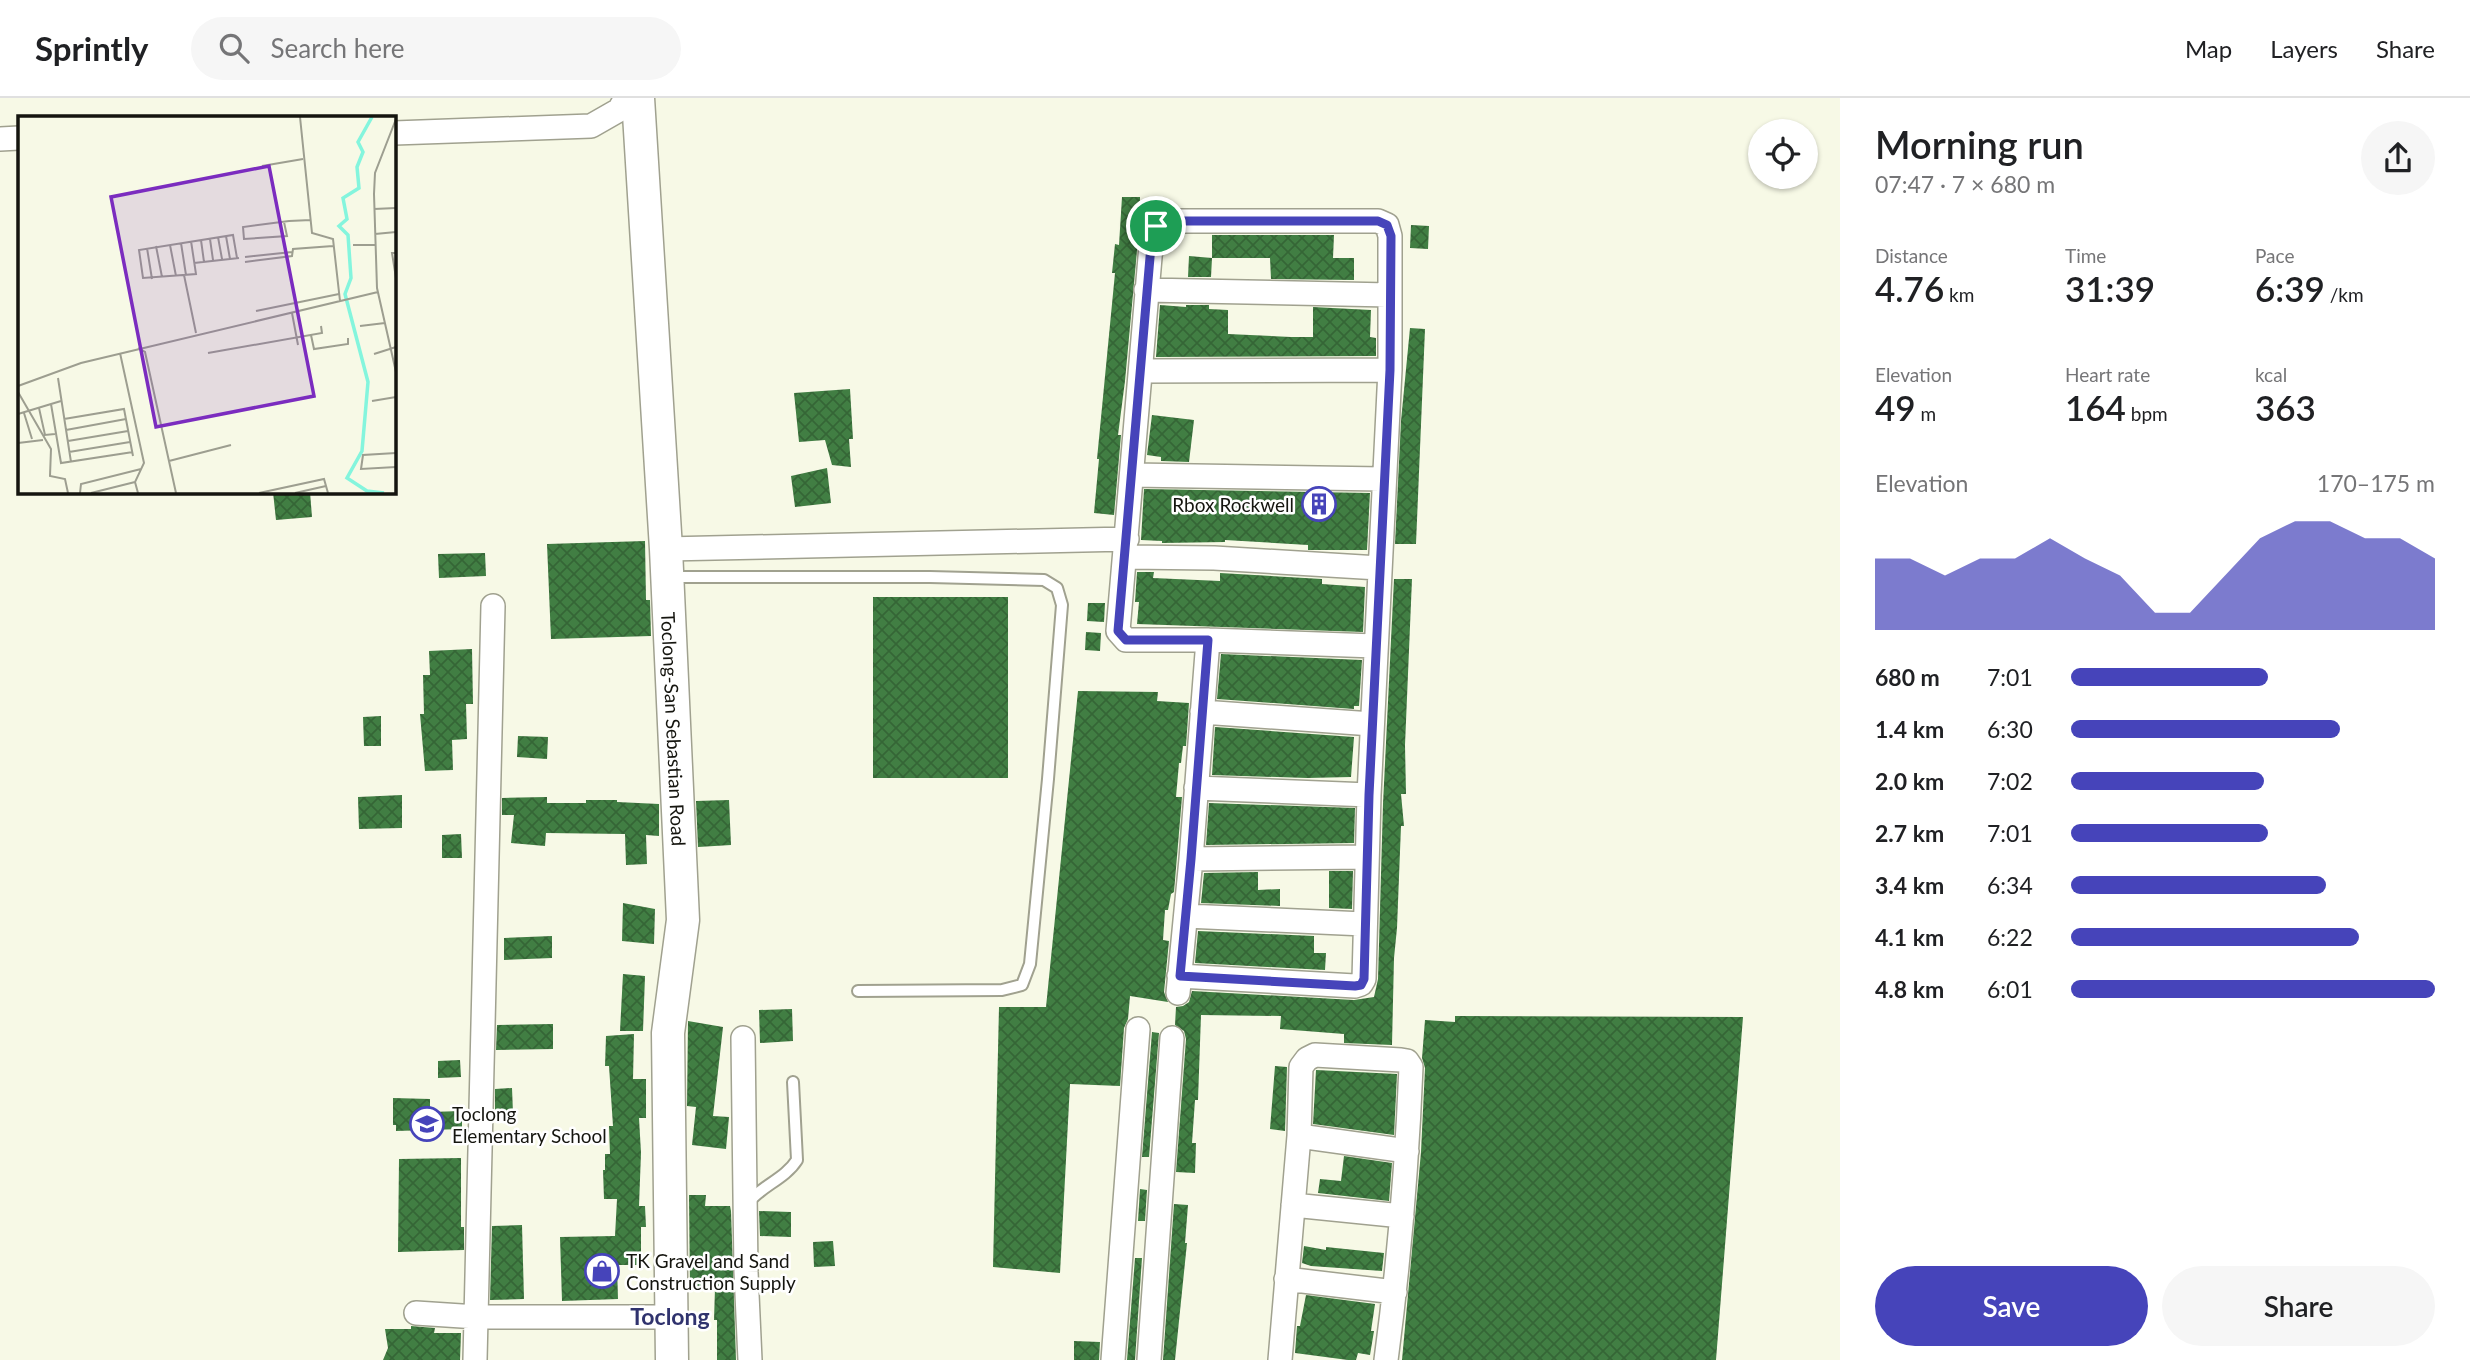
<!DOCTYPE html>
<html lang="en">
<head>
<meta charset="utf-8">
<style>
  body { margin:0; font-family:Lato,sans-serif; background:#f6f6f6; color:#202124; height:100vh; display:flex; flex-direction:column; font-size:26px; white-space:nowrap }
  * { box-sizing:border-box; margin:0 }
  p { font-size:23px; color:#757577 }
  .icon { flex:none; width:38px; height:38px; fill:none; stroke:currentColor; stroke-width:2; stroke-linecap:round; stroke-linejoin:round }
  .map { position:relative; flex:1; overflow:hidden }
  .panel { display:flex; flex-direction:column; background:#fff; width:630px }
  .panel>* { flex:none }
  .fabs { position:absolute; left:1748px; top:21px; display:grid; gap:14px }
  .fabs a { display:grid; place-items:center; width:70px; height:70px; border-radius:50%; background:#fff; box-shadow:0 2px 5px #0004; font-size:35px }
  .pin { position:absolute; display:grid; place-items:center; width:60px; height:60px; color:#fff; margin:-30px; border:4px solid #fff; border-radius:50%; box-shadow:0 2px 7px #0007 }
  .round { display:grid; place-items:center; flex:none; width:74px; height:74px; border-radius:37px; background:#f6f6f6 }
  .summary { display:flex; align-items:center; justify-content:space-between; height:119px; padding:0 35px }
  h1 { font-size:38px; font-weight:600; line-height:52px }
  .figures { display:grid; grid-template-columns:repeat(3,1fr); gap:10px; height:119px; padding:7px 35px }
  .figures div { display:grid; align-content:center }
  .figures b { font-size:35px; font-weight:600 }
  .figures small { font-size:19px; font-weight:400 }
  .figures p { font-size:19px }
  .chart { height:196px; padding:14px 35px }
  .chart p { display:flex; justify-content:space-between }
  .chart svg { width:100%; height:126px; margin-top:7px; fill:#4644ba; opacity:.7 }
  .button { display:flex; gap:14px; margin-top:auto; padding:14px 35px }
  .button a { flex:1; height:80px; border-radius:42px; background:#4644ba; color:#fff; font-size:28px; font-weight:600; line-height:80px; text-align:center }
  .button a+a { background:#f6f6f6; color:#202124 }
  ul { padding:0 35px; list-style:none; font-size:23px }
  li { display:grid; grid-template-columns:112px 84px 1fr; align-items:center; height:52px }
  li i { height:18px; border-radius:9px; background:#4644ba }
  header { display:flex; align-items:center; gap:42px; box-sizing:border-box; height:98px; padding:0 35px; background:#fff; border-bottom:2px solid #e0e0e0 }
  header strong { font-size:33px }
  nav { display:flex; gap:38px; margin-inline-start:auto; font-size:24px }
  .search { width:490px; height:63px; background:#f6f6f6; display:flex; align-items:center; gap:18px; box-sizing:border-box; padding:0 24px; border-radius:38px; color:#757577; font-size:26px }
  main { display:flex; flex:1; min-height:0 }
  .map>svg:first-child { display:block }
</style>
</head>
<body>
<header>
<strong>Sprintly</strong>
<div class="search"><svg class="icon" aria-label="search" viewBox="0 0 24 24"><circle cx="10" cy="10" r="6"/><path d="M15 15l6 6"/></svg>Search here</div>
<nav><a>Map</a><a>Layers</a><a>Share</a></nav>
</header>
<main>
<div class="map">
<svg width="1840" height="1262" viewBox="0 0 1840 1262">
  <defs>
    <pattern id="building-cross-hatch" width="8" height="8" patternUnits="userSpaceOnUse" patternTransform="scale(1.75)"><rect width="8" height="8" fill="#417e43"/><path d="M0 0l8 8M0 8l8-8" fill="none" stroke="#356636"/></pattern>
  </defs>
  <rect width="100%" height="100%" fill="#f7f9e6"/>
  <!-- building -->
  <path fill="url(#building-cross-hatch)" d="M1122,99H1140V120L1125,283L1118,337H1121L1114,417L1094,415L1099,361H1097L1115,175H1112L1115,146L1119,147Z
    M1411,127L1429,128L1428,151L1410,150Z
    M1212,137H1334L1333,160H1354V182L1271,181L1270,160H1212Z
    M1189,158L1212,160L1211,179H1188Z
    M1160,207L1186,209V207H1209V211L1228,212V236L1291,239H1313V209L1371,212L1370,239L1376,240V258L1156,259Z
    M1410,230L1425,231L1416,446H1395L1401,323Z
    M850,291L853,341H849L851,369L832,367L825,342L799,344L794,295Z
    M1152,317L1194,322L1189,364L1161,363V359L1147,357Z
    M827,370L831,405L795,409L791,378Z
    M1144,391L1370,395L1367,452H1308V447L1225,442V444L1162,445V443L1141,442Z
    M273,394H310L312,419L276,422Z
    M645,443L646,502H650L651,538L551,541L547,446Z
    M485,455L486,478L439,480L438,456Z
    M1137,474H1154L1153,480L1220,483V475L1322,481V486L1365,489L1363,534L1137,526L1139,504H1135Z
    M1394,481H1412L1405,647L1406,696H1401L1404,728H1401L1397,830L1394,860L1392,947L1344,945V936L1280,931L1281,918L1201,917L1198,1002H1195L1192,1045H1196L1195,1075L1176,1074L1186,941L1184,933L1175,927L1176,909L1183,908L1189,904L1192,893L1354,902L1374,899L1378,881L1383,706Z
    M873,499H1008V680H873Z
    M1088,505H1105L1104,524L1087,523Z
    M1086,534L1101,535L1100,553L1085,552Z
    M472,551L473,606H466L467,641L452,642L453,672L425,673L420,616H424L423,577H430L429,553Z
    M1221,556L1362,562L1359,608H1354V611L1217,601Z
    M1078,593L1158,594L1157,603L1189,605L1186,648H1183L1181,665H1179L1176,699H1182L1174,794L1171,796L1168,812H1165L1163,842L1169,843L1164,894L1168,904L1130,898L1128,921L1124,930L1120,988L1070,986L1060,1175L993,1169L999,909H1046Z
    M381,618V648H364L363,619Z
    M1215,629L1354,639L1351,679L1307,680L1212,677Z
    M518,638L548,639L547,661L517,659Z
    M402,697V730L359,731L358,699Z
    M547,699V705H586V702H617V704L659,706V738L646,737L647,766L626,767L625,736L546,735L545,748L511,745L514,717H502V700Z
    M729,702L731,747L698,749L696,703Z
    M1209,705L1355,710L1354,745L1206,747Z
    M461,736L462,760H442V737Z
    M1329,773H1353L1352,811L1329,810Z
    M1258,774V792L1280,791V808L1201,805L1204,775Z
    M623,805L655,811L654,846L622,843Z
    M1198,833L1314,838V855H1326L1325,872L1195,865Z
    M552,838V860L504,862V840Z
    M623,876L645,878L643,933H620Z
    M792,911L793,943L760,945L759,912Z
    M1455,918L1743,919L1716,1262H1402L1421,1054L1425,970L1422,960L1425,922L1455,924Z
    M688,923L723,929L713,1018L729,1019L726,1051L692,1047L696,1009L687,1008Z
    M553,926V951L496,952L497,927Z
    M1152,934L1159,935L1149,1059H1142Z
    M634,936L633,981H646V1020H639L641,1055L639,1108H645L646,1129H641V1167H617L618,1201L562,1203L560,1139L615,1138L617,1101H604L603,1072H605V1056H610L609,1028H613L609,968H605L606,938Z
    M460,962L461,979L438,980V963Z
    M1275,968L1287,969L1285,1033L1270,1031Z
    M1316,972L1397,976L1394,1037L1313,1026Z
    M512,990L513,1015L495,1016V991Z
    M393,1000L430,1001V1014L462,1013V1031L396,1033V1027H393Z
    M1344,1058L1392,1065L1389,1103L1318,1095L1320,1081L1341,1083Z
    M461,1060V1129H464V1152L398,1154L399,1061Z
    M1140,1091L1147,1092L1145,1123H1138Z
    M689,1097H706L705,1108H730L731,1113L736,1262H717V1222H714L715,1190H690Z
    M1174,1106L1188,1107L1185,1145H1187L1175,1262H1163Z
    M759,1113L791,1114V1139L760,1138Z
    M522,1127L524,1201L490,1202L492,1128Z
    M833,1143L835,1168L814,1169L813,1144Z
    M1304,1148L1326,1152V1149L1384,1155L1382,1173L1311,1168L1302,1165Z
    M1135,1160H1142L1135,1262H1127Z
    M1306,1197L1375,1206L1371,1233H1374L1370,1257L1358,1255L1356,1262H1348L1295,1255L1297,1228H1300Z
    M411,1228L435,1230L434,1235H461L460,1262H383L388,1250L385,1231H411Z
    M1074,1243L1100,1244L1099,1262H1074Z"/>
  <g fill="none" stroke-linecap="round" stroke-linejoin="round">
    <!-- lane casing -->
    <g stroke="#a0a18f" stroke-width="14">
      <path id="lane" d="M672,479H930L1044,482L1057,490L1062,507L1048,681L1030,866L1022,887L1002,892L858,893
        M748,1105C761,1088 785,1081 797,1062L793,984"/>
    </g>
    <!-- street casing -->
    <g stroke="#a0a18f" stroke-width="26">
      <path id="street" d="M394,35L591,28L619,12L626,0
        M0,41L19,40
        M1146,192L1390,197
        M1142,273L1390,272
        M1133,377L1383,381
        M666,451L1127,441
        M1126,459L1214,460L1379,470
        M1202,614L1372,626
        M1196,690L1369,697
        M1191,761L1366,759
        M1186,818L1364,826
        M1179,878L1355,888L1361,886L1364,881L1369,697L1390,272V138L1387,127L1378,123H1165L1156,128L1152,136L1118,533L1126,542H1208L1375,548
        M1178,895L1191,761L1208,542
        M743,940L746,1174L750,1262
        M1299,1038L1407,1053
        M1293,1107L1402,1118
        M1286,1181L1395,1194
        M416,1215L477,1219H671
        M475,1262L493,508
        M1113,1262L1138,931
        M1149,1262L1172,940
        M1280,1262L1299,1038L1301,969L1307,961L1315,957L1401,962L1407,963L1411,969C1407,1067 1399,1165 1386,1262"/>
    </g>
    <!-- secondary casing -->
    <g stroke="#a0a18f" stroke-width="35">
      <g id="secondary">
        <path id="s1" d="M638,0L666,451L683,822L668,935L672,1262"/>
      </g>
    </g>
    <!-- lane -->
    <use href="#lane" stroke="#fff" stroke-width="10"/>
    <!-- street -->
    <use href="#street" stroke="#fff" stroke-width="23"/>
    <!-- secondary -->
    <use href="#secondary" stroke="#fff" stroke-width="32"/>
  </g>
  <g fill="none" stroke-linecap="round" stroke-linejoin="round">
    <!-- route casing -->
    <g stroke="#fff" stroke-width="14">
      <path id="route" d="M1165,123H1378L1387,127L1391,138L1390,272L1369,697L1364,881L1361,887L1355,888L1180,878L1191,761L1208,542H1126L1118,533L1152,136L1156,128Z"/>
    </g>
    <!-- route -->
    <use href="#route" stroke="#4644ba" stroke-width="9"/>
  </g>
  <!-- icons -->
  <defs>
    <g id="building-ring" transform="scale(1.75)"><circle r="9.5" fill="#fff" stroke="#4644ba" stroke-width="1.5"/><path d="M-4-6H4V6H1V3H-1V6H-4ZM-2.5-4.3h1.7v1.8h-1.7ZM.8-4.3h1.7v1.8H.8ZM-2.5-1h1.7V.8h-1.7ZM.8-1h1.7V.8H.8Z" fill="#4644ba"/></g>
    <g id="school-ring" transform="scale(1.75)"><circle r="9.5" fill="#fff" stroke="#4644ba" stroke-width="1.5"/><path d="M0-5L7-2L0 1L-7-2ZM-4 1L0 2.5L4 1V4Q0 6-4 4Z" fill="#4644ba"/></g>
    <g id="shop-ring" transform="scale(1.75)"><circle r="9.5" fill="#fff" stroke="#4644ba" stroke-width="1.5"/><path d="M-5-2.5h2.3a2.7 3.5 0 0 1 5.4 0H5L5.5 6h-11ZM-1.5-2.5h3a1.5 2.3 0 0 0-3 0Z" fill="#4644ba"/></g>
  </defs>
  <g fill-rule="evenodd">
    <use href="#building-ring" x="1319" y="406"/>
    <use href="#school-ring" x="427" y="1026"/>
    <use href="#shop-ring" x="602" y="1173"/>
  </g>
  <g text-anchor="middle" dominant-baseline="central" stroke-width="5" stroke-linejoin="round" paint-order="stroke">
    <!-- poi labels -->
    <g font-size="19" fill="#15150f" stroke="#fff" text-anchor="start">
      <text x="1294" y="406" text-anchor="end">Rbox Rockwell</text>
      <text x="452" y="1015">Toclong<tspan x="452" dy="22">Elementary School</tspan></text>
      <text x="626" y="1162">TK Gravel and Sand<tspan x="626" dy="22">Construction Supply</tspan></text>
    </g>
    <!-- street labels -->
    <g font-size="19" fill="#15150f" stroke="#fff">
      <text stroke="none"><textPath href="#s1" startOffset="632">Toclong-San Sebastian Road</textPath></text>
    </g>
    <!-- quarter labels -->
    <g font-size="23" font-weight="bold" fill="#30336e" stroke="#fff">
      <text x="670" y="1218">Toclong</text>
    </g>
  </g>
  <!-- overview -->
  <g transform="translate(18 18)">
    <rect width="378" height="378" fill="#f7f9e6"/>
    <path fill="none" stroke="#84f5dd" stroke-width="3.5" d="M354,1L340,26L345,36L339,51L341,72L325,82L329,103L321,110L330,119L333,162L327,178L350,266L344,335L329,362L349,375L366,377"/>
    <path fill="none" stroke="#9d9e90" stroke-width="2" d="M282,1L294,117L315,123L322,185M378,3L357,57L356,78L359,172L378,256M244,50L285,43M356,93L378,92M266,106L269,120L226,123L225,111L271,105L293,104M357,118L378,116M208,120L212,143M200,121L204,143M192,123L195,144M183,124L186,146M173,125L178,158L125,162L121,134L215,119L219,142M163,127L168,159M152,129L158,160M335,129H357M138,130L144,161M129,132L134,163M378,137H374L378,162M227,141L274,136M227,146L274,140L275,133L315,130M176,147L221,142M166,159L178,217M238,195L321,178M274,197L280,229M342,210L367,207M293,219L296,233L330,228V222M120,232L127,236L158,377M102,237L126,347L117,366L120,377M190,237L304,217L303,210M356,238L378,231M40,262L53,346M0,270L63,247L360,176M0,276L33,333L32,360L47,363L50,377M354,285L378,281M33,288L43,347L115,336M21,292L27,319L37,318M6,297L14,323M0,298L43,285M46,303L106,293L115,340M48,314L108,303M50,325L110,315M0,327L25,324M51,336L112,326M378,337L345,339L343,353L378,351M151,345L213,329M62,377L63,368L123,353M73,377L117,366M241,377L306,363L310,377M277,377L308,370"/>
    <path fill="#7b2cbf" fill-opacity="0.15" stroke="#7b2cbf" stroke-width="3.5" d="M251,50L296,280L138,311L93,81Z"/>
    <rect width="378" height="378" fill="none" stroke="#15150f" stroke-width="3.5"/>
  </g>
</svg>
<div class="fabs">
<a><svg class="icon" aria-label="locate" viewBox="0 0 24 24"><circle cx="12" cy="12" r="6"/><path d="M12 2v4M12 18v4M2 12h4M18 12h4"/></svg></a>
</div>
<div class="pin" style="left:1156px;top:128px;background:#1e9e55"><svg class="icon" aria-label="arrive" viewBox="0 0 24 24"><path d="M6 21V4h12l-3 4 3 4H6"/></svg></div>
</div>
<section class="panel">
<div class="summary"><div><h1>Morning run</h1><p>07:47 · 7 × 680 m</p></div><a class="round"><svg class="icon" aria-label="share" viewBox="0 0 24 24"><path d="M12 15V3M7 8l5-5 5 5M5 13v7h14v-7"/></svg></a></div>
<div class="figures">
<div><p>Distance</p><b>4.76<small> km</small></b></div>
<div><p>Time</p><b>31:39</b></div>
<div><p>Pace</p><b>6:39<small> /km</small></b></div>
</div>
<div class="figures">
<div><p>Elevation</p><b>49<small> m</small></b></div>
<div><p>Heart rate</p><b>164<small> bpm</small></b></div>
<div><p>kcal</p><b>363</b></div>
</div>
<div class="chart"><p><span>Elevation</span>170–175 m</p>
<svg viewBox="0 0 160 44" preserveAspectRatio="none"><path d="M0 44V19L10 19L20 25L30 19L40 19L50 12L60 19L70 25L80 38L90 38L100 25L110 12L120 6L130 6L140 12L150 12L160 19V44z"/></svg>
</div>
<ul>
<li><b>680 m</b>7:01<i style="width:54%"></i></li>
<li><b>1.4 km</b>6:30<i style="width:74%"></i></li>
<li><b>2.0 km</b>7:02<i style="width:53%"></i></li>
<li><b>2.7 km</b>7:01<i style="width:54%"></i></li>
<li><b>3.4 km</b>6:34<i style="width:70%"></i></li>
<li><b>4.1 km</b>6:22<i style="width:79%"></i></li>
<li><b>4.8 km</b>6:01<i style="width:100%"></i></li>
</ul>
<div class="button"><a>Save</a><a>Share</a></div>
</section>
</main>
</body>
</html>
